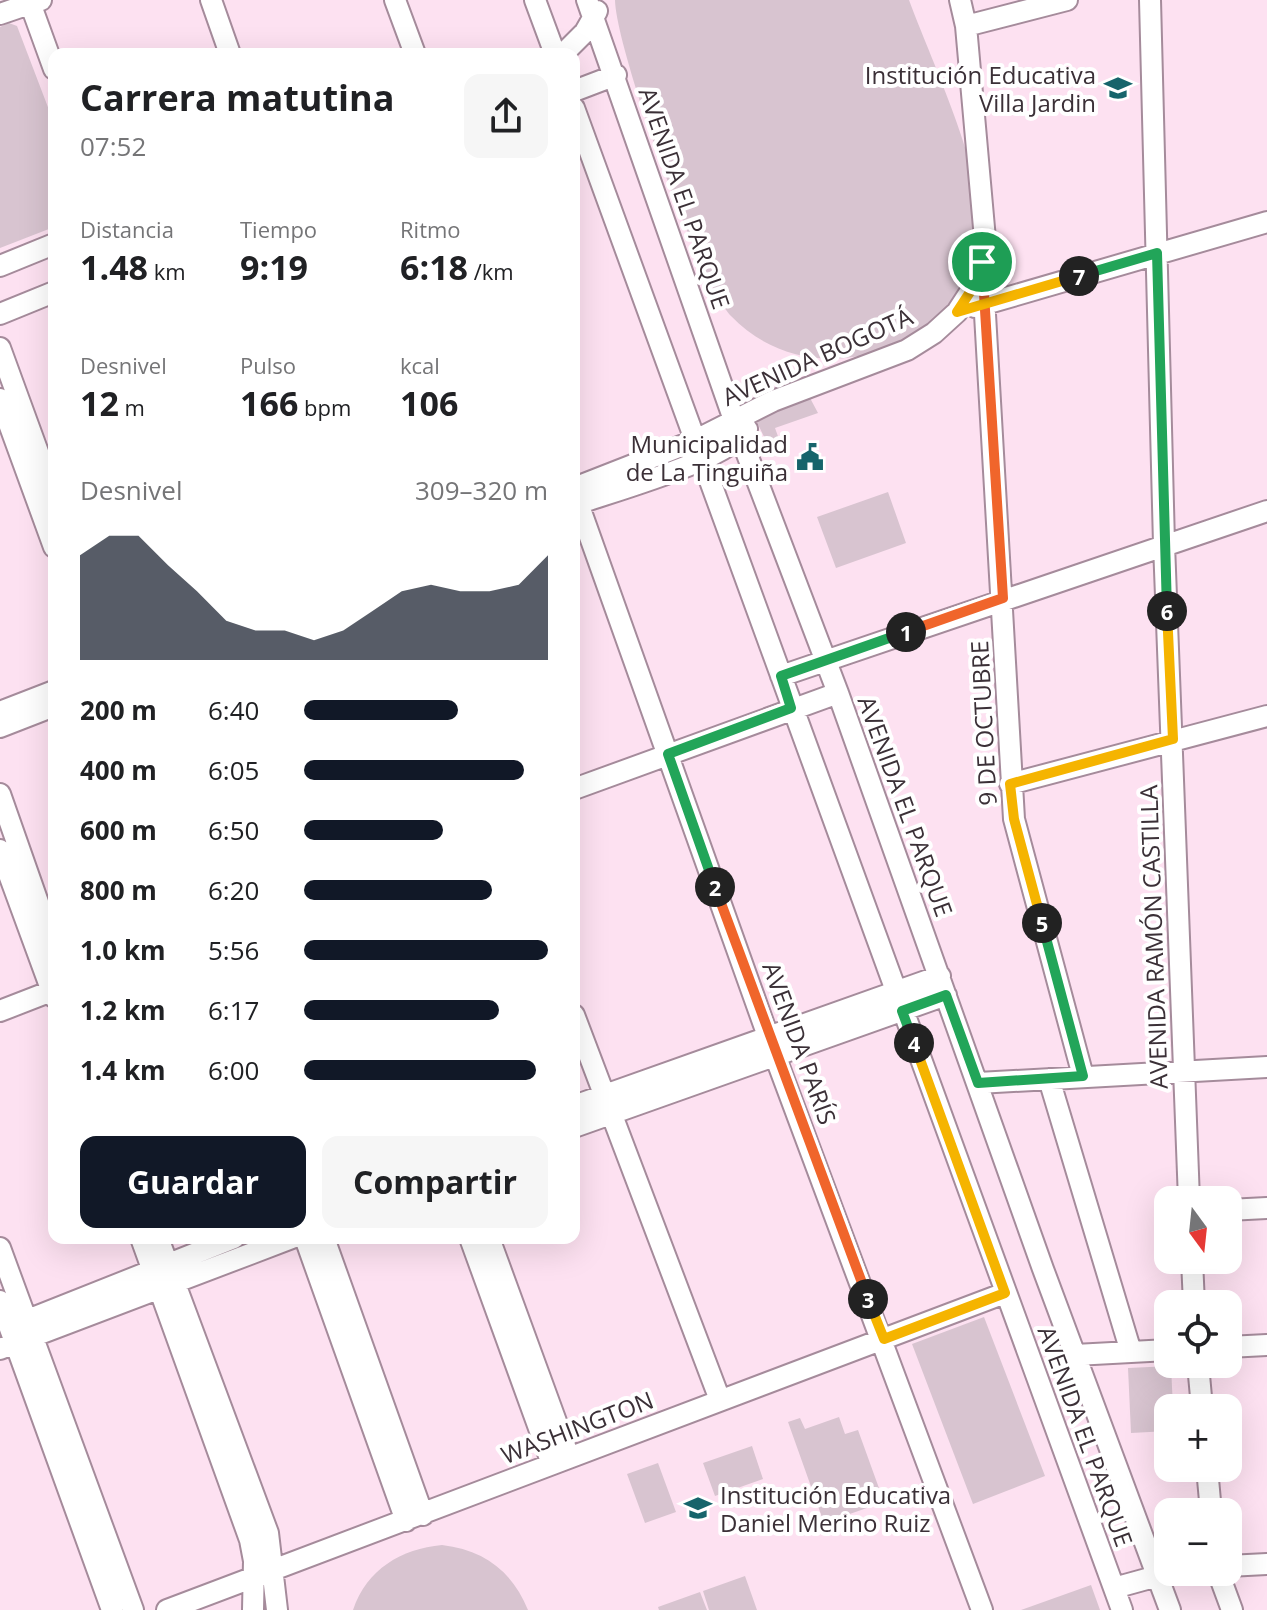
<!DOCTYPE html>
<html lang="es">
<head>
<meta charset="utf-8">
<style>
  body { margin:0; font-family:"Open Sans",sans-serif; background:#f6f6f6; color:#202124; height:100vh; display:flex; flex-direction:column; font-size:30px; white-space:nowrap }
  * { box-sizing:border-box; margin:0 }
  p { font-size:26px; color:#757577 }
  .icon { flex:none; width:44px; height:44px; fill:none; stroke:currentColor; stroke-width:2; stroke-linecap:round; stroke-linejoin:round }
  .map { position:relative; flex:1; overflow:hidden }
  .sheet { position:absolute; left:48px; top:48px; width:532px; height:1196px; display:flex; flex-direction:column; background:#fff; border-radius:16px; box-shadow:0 8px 32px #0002 }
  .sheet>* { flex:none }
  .needle { width:52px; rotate:165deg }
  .fabs { position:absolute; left:1154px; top:1186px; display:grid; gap:16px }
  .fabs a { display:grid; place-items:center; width:88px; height:88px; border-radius:16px; background:#fff; box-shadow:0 8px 32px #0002; font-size:40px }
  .pin { position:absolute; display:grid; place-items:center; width:68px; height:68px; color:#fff; margin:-34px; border:4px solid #fff; border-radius:50%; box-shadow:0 2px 8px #0007 }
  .km { position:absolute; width:40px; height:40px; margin:-20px; border-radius:50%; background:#222; color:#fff; font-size:22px; line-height:40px; text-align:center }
  .round { display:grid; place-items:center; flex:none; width:84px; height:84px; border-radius:16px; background:#f6f6f6 }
  .overview { display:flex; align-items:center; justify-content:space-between; height:136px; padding:0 32px }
  h1 { font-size:36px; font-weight:700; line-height:60px }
  .figures { display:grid; grid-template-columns:repeat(3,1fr); gap:12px; height:136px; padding:8px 32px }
  .figures div { display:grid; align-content:center }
  .figures b { font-size:34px; font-weight:700 }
  .figures small { font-size:22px; font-weight:400 }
  .figures p { font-size:22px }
  .chart { height:224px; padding:16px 32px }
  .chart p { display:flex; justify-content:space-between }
  .chart svg { width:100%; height:144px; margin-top:8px; fill:#111827; opacity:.7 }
  .action { display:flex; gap:16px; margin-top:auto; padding:16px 32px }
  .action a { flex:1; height:92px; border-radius:16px; background:#111827; color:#fff; font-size:32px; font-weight:700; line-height:92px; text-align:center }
  .action a+a { background:#f6f6f6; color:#202124 }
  ul { padding:0 32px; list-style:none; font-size:26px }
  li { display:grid; grid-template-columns:128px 96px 1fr; align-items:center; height:60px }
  li i { height:20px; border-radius:10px; background:#111827 }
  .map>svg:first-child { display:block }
</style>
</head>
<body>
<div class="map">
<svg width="1267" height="1610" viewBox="0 0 1267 1610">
  <rect width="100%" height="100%" fill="#fde1f1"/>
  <!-- green -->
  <path fill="#d8c4d0" d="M615,0H909C930,57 979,161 979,218C979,344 817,406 731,316C699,282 616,49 615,0Z
    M9,23L17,26L54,123V227L0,248V27Z
    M810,398L818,413L775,428L780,442L767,443L754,416Z
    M888,492L906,543L836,568L817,517Z
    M984,1317L1045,1476L973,1504L912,1344Z
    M1171,1366L1173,1408H1168V1431L1131,1433L1128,1368Z
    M839,1417L845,1434L858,1430L884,1502L824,1523L788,1422L800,1418L805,1429Z
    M752,1446L763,1479L715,1496L703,1463Z
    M658,1463L676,1512L645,1523L627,1474Z
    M442,1545C484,1550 512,1571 528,1610H353C367,1569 401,1549 442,1545Z
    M745,1576L757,1610H709L703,1591Z
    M1091,1585L1100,1610H1021Z
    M700,1592L707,1610H659L658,1607Z"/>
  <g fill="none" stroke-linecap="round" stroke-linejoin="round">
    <!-- minor casing -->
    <g stroke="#a58b9b" stroke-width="24">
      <path id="minor" d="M29,0L54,69
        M211,0L230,54
        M395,0L415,54
        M535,0L555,54
        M587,0L734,420L838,693L1043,1269L1170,1610
        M1150,0L1164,544L1189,1200
        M0,14L41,0
        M966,26L1067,0
        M563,54L585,32L597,11
        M574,91L616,75
        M574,108L1122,1610
        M982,262L1014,819L1083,1076
        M0,266L54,244
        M975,307L1267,222
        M0,314L54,292
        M0,348L54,496
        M0,399L54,547
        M574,488L694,441L773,401L907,350L934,333L957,312L972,289L985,239L966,26L960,0
        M574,492L774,1053L982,1610
        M574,505C610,492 732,459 747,429
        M781,676L1267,511
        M0,712L54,691
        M0,727L54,706
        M1010,784L1267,716
        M574,789L838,693
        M0,794L54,948
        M0,850L54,997
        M0,1011L54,990
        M574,1015L720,1400
        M1049,1079L1131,1352
        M978,1083L1267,1067
        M574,1106L940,976
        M574,1127L946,995
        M1228,1210L1267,1208
        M141,1238L250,1540L254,1561L253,1610
        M158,1238L268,1533L277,1610
        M305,1238L406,1521
        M324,1238L423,1515
        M470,1238L552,1464
        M489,1238L569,1457
        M0,1248L133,1610
        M1192,1260L1194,1304
        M0,1301L112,1610
        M15,1325L234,1238
        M1228,1347L1267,1345
        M0,1349L292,1238
        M1075,1355L1168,1350
        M1198,1364L1202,1408
        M1207,1468L1211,1512
        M1228,1566L1267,1564
        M1218,1572L1232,1610
        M1114,1588L1172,1572
        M167,1610L1005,1293"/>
    </g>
    <!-- minor -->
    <use href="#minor" stroke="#fff" stroke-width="20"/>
  </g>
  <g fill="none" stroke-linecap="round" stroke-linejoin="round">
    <!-- split-1 casing -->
    <g stroke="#fff" stroke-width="16">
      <path id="split-1" d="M906,632L1003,598L982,262"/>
    </g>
    <!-- split-2 casing -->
    <g stroke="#fff" stroke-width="16">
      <path id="split-2" d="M715,887L668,754L791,708L781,676L906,632"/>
    </g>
    <!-- split-3 casing -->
    <g stroke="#fff" stroke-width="16">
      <path id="split-3" d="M715,887L868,1299"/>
    </g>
    <!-- split-4 casing -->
    <g stroke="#fff" stroke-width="16">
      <path id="split-4" d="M868,1299L884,1339L1005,1293L914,1043"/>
    </g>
    <!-- split-5 casing -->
    <g stroke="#fff" stroke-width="16">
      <path id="split-5" d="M914,1043L902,1011L946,995L978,1083L1083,1076L1042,923"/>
    </g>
    <!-- split-6 casing -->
    <g stroke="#fff" stroke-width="16">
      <path id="split-6" d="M1042,923L1014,819L1010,784L1173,739L1167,611"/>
    </g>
    <!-- split-7 casing -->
    <g stroke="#fff" stroke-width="16">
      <path id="split-7" d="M1079,276L1157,253L1167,611"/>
    </g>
    <!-- split-8 casing -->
    <g stroke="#fff" stroke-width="16">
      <path id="split-8" d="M982,262L972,289L957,312L1079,276"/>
    </g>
    <!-- split-1 -->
    <use href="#split-1" stroke="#f0652b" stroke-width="10"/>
    <!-- split-2 -->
    <use href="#split-2" stroke="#22a559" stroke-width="10"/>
    <!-- split-3 -->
    <use href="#split-3" stroke="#f0652b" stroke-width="10"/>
    <!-- split-4 -->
    <use href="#split-4" stroke="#f5b400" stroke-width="10"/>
    <!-- split-5 -->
    <use href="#split-5" stroke="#22a559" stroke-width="10"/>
    <!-- split-6 -->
    <use href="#split-6" stroke="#f5b400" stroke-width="10"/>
    <!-- split-7 -->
    <use href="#split-7" stroke="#22a559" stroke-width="10"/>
    <!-- split-8 -->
    <use href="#split-8" stroke="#f5b400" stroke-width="10"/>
  </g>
  <!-- icons -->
  <defs>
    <g id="school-bare" transform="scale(2.16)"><path d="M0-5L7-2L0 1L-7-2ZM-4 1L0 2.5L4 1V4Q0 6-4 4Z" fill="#16646b" stroke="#fff" stroke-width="2.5" paint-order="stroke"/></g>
    <g id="civic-bare" transform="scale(2.16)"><path d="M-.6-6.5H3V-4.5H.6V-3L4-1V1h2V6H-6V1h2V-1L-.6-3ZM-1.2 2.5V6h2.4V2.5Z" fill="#16646b" stroke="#fff" stroke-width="2.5" paint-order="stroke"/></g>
  </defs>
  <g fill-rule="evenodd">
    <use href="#school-bare" x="1118" y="88"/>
    <use href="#civic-bare" x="810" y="457"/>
    <use href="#school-bare" x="698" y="1508"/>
  </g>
  <g text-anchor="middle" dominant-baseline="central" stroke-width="8" stroke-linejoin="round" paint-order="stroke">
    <!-- poi labels -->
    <g font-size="24" fill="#3b3037" stroke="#fff" text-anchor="end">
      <text x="1096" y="74">Institución Educativa<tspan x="1096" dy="28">Villa Jardin</tspan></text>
      <text x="788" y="443">Municipalidad<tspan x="788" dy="28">de La Tinguiña</tspan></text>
      <text x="720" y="1494" text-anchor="start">Institución Educativa<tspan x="720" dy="28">Daniel Merino Ruiz</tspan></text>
    </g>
    <!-- street labels -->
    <g font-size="24" fill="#3b3037" stroke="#fff">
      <text transform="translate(685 198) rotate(71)">AVENIDA EL PARQUE</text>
      <text transform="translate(817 356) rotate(-24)">AVENIDA BOGOTÁ</text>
      <text transform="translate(983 723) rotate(-93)">9 DE OCTUBRE</text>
      <text transform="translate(906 806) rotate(70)">AVENIDA EL PARQUE</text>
      <text transform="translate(1153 937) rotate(-92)">AVENIDA RAMÓN CASTILLA</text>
      <text transform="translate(800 1043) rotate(70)">AVENIDA PARÍS</text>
      <text transform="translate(577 1427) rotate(-21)">WASHINGTON</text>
      <text transform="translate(1086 1436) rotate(70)">AVENIDA EL PARQUE</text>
    </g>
  </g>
</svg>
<div class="fabs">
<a><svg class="needle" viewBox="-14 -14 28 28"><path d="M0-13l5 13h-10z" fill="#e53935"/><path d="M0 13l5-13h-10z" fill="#757577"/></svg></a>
<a><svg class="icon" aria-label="locate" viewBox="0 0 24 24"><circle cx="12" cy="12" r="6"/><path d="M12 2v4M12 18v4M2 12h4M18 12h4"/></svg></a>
<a>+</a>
<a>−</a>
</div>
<div class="pin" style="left:982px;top:262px;background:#1e9e55"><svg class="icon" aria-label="arrive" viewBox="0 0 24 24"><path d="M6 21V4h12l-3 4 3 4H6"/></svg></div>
<b class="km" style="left:906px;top:632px">1</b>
<b class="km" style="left:715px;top:887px">2</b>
<b class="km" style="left:868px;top:1299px">3</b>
<b class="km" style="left:914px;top:1043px">4</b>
<b class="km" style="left:1042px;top:923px">5</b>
<b class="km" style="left:1167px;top:611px">6</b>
<b class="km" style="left:1079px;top:276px">7</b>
<section class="sheet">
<div class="overview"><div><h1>Carrera matutina</h1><p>07:52</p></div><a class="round"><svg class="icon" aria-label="share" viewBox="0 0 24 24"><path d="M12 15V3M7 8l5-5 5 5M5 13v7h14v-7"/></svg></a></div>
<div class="figures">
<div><p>Distancia</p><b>1.48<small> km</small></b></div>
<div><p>Tiempo</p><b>9:19</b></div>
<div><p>Ritmo</p><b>6:18<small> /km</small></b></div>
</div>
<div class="figures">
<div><p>Desnivel</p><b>12<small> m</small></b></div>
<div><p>Pulso</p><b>166<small> bpm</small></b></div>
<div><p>kcal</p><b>106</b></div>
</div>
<div class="chart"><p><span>Desnivel</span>309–320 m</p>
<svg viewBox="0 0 160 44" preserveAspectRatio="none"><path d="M0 44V12L10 6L20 6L30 15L40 23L50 32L60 35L70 35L80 38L90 35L100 29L110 23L120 21L130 23L140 23L150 21L160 12V44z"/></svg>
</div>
<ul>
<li><b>200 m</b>6:40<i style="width:63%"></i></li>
<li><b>400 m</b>6:05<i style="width:90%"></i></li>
<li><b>600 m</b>6:50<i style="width:57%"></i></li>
<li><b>800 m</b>6:20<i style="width:77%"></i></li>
<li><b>1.0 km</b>5:56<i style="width:100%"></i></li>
<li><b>1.2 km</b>6:17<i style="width:80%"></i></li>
<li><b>1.4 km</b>6:00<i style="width:95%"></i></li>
</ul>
<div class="action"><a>Guardar</a><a>Compartir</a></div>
</section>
</div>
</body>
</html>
